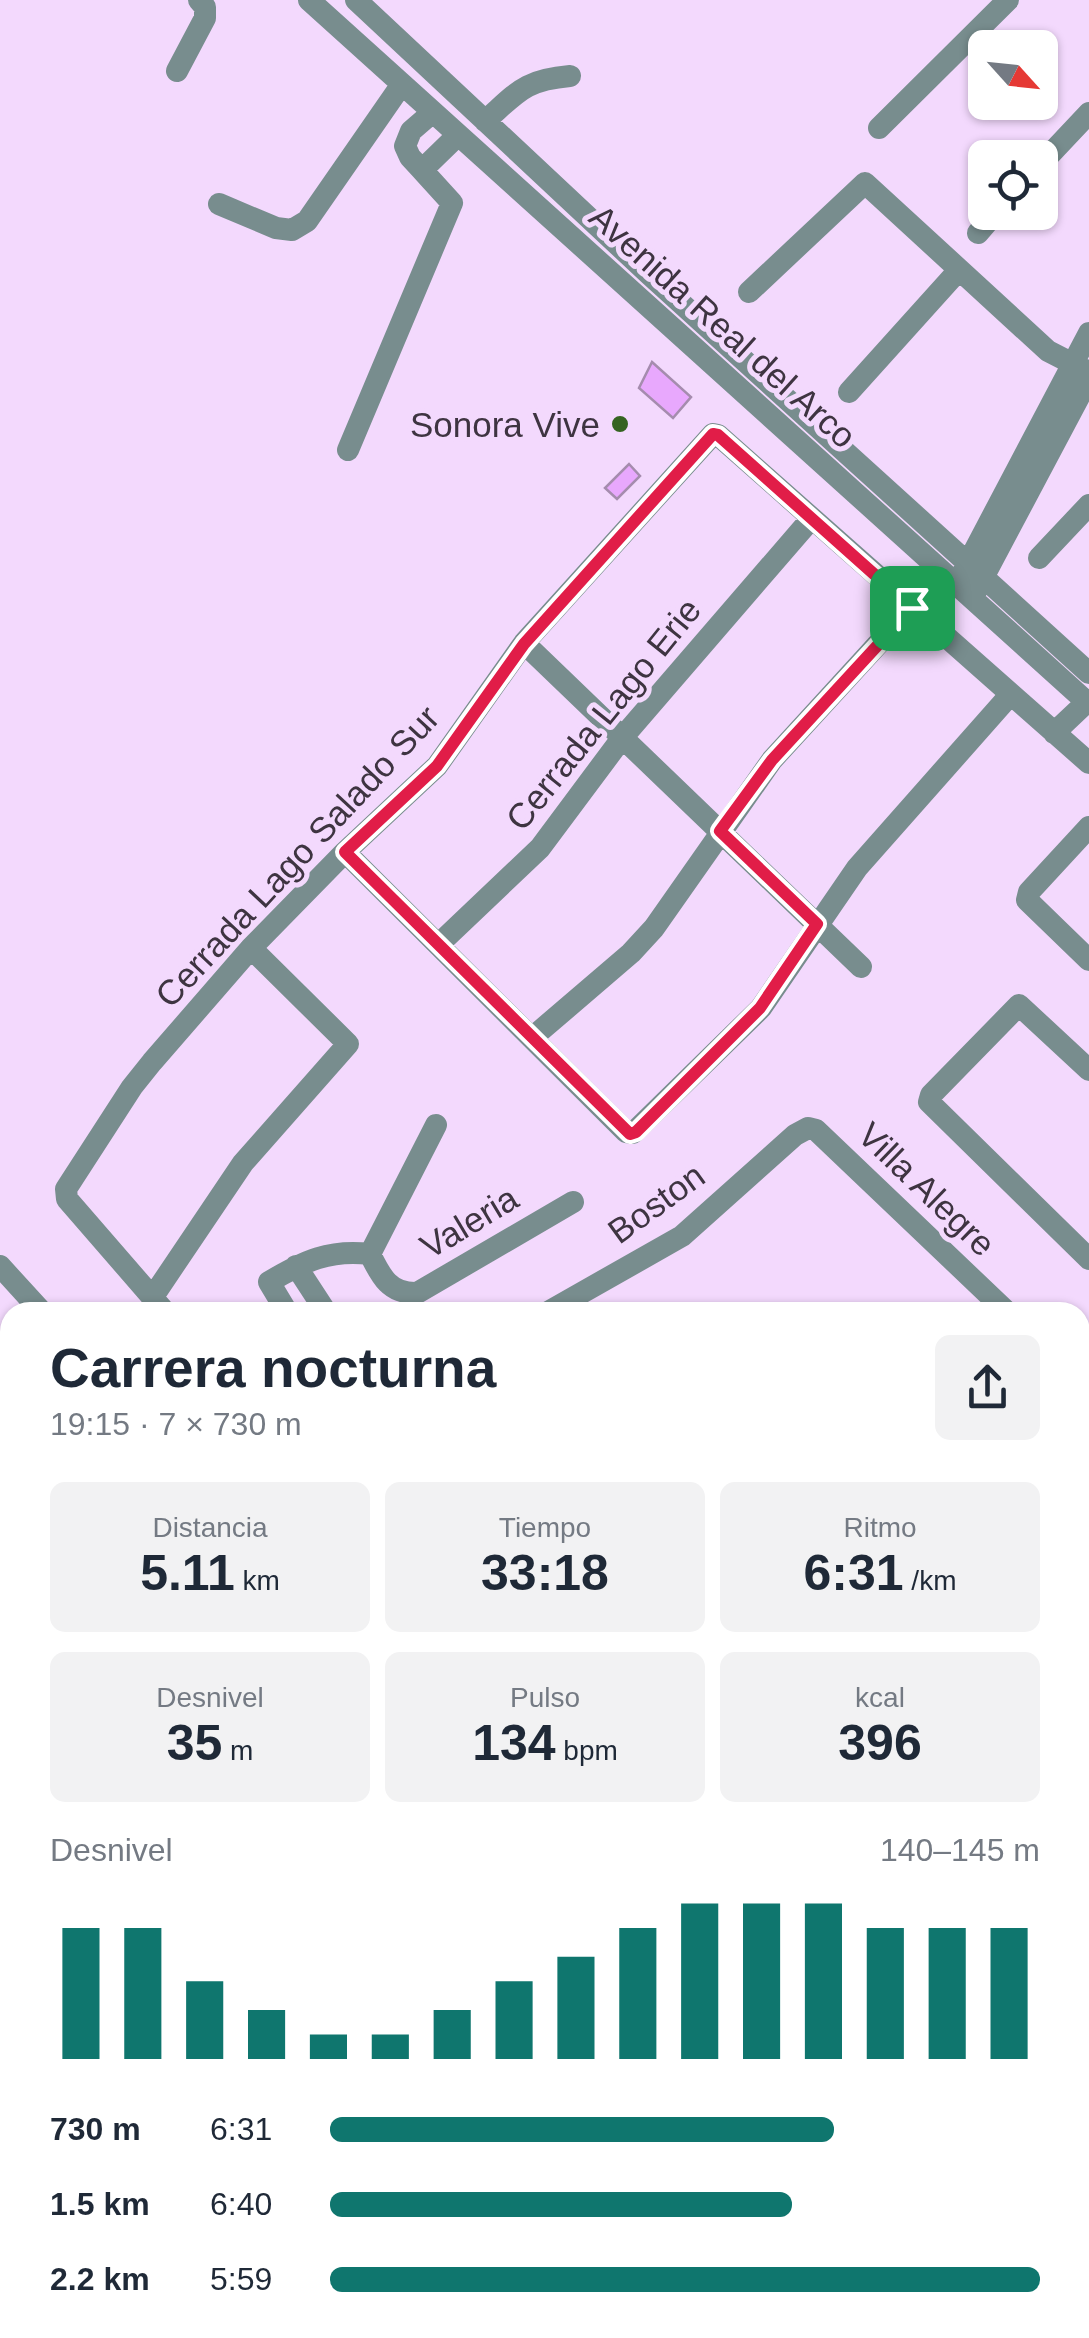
<!DOCTYPE html>
<html lang="es">
<head>
<meta charset="utf-8">
<style>
  body { margin:0; font-family:Helvetica,sans-serif; background:#f2f2f3; color:#1f2937; height:100vh; display:flex; flex-direction:column; font-size:38px; white-space:nowrap }
  * { box-sizing:border-box; margin:0 }
  p { font-size:32px; color:#747a83 }
  .icon { flex:none; width:55px; height:55px; fill:none; stroke:currentColor; stroke-width:2; stroke-linecap:round; stroke-linejoin:round }
  .map { position:relative; flex:1; overflow:hidden }
  .details { position:absolute; left:0px; top:1302px; width:1090px; height:1038px; display:flex; flex-direction:column; background:#fff; border-radius:30px 30px 0 0; box-shadow:0 2px 8px #0004 }
  .details>* { flex:none }
  .needle { width:65px; rotate:117deg }
  .buttons { position:absolute; left:968px; top:30px; display:grid; gap:20px }
  .buttons a { display:grid; place-items:center; width:90px; height:90px; border-radius:15px; background:#fff; box-shadow:0 2px 8px #0004; font-size:50px }
  .pin { position:absolute; display:grid; place-items:center; width:85px; height:85px; color:#fff; margin:-42px; border-radius:20px; box-shadow:0 5px 15px #0006 }
  .round { display:grid; place-items:center; flex:none; width:105px; height:105px; border-radius:15px; background:#f2f2f3 }
  .summary { display:flex; align-items:center; justify-content:space-between; height:170px; padding:0 50px }
  h1 { font-size:55px; font-weight:700; line-height:75px }
  .metrics { display:grid; grid-template-columns:repeat(3,1fr); gap:15px; height:170px; padding:10px 50px }
  .metrics div { display:grid; align-content:center; border-radius:15px; background:#f2f2f3; text-align:center }
  .metrics b { font-size:50px; font-weight:700 }
  .metrics small { font-size:28px; font-weight:400 }
  .metrics p { font-size:28px }
  .chart { height:280px; padding:20px 50px }
  .chart p { display:flex; justify-content:space-between }
  .chart svg { width:100%; height:180px; margin-top:10px; stroke:#0f766e; stroke-width:6 }
  ul { padding:0 50px; list-style:none; font-size:32px }
  li { display:grid; grid-template-columns:160px 120px 1fr; align-items:center; height:75px }
  li i { height:25px; border-radius:12px; background:#0f766e }
  .map>svg:first-child { display:block }
</style>
</head>
<body>
<div class="map">
<svg width="1089" height="2338" viewBox="0 0 1089 2338">
  <rect width="100%" height="100%" fill="#f3d9fd"/>
  <!-- building -->
  <path fill="#e8a8fd" stroke="#a58cae" stroke-width="2.5" d="M652,362L691,397L673,418L639,388Z
    M629,464L640,476L617,499L605,488Z"/>
  <g fill="none" stroke-linecap="round" stroke-linejoin="round">
    <!-- minor -->
    <path stroke="#788d8e" stroke-width="22" d="M309,0L1089,704
      M356,0L650,275L1089,673
      M177,71L205,18V7L199,0
      M433,112L411,131L405,146L410,157L422,170L458,135
      M485,121C518,92 524,80 570,76
      M879,128L1008,0
      M1040,165L1089,113
      M219,204L276,228L292,230L307,221L402,84
      M978,233L996,212
      M749,292L865,183L1048,351L1089,372
      M849,392L958,271
      M348,450L452,203L422,170
      M1039,558L1089,505
      M960,578L1089,333
      M976,591L1089,378
      M524,643L861,967
      M1054,733L1089,700
      M1089,827L1029,892L1027,900L1089,960
      M345,852L626,1132L633,1133L761,1008L857,868L1010,695
      M439,944L540,848L622,738L811,519
      M533,1037L631,953L654,928L772,760L911,608
      M1089,1070L1019,1005L931,1095L929,1102L1089,1259
      M370,1254L436,1125
      M0,1266L42,1312
      M296,1266L326,1312
      M152,1298L243,1163L348,1044L251,948
      M165,1312L67,1199L66,1189L132,1087L152,1062L251,948L345,852L437,766L524,643L713,434L718,435L1089,763
      M287,1312L269,1282C304,1261 330,1249 370,1254C381,1277 390,1294 417,1293L573,1202
      M548,1312L682,1236L795,1135L808,1128L816,1130L1007,1312
      M1080,1378L1089,1386
      M0,1436L10,1431
      M1080,1458L1089,1450
      M0,1573L10,1567
      M1080,1603L1089,1595
      M0,1635L10,1653
      M0,1706L10,1700
      M1080,1787L1089,1796
      M0,1842L10,1836
      M1080,1976L1089,1968
      M0,1978L10,1972
      M1080,1997L1089,2005
      M1080,2122H1089
      M0,2132L10,2149
      M0,2271L10,2266
      M131,2338L146,2330
      M392,2338L407,2330"/>
    <!-- major -->
    <path stroke="#1d4849" stroke-width="25" d="M1080,2316H1089
      M790,2338L828,2330"/>
  </g>
  <g fill="none" stroke-linecap="round" stroke-linejoin="round">
    <!-- route casing -->
    <g stroke="#fff" stroke-width="20">
      <path id="route" d="M713,434L718,435L912,608L772,760L720,831L817,924L760,1008L636,1132L630,1134L345,852L437,766L524,644Z"/>
    </g>
    <!-- route -->
    <use href="#route" stroke="#e11d48" stroke-width="12"/>
  </g>
  <!-- markers -->
  <circle fill="#356321" stroke="#f3d9fd" stroke-width="4" cx="620" cy="424" r="10"/>
  <g text-anchor="middle" dominant-baseline="central" stroke-width="10" stroke-linejoin="round" paint-order="stroke">
    <!-- street labels -->
    <g font-size="35" fill="#3e3441" stroke="#f3d9fd">
      <text transform="translate(723 326) rotate(42)">Avenida Real del Arco</text>
      <text transform="translate(603 714) rotate(-51)">Cerrada Lago Erie</text>
      <text transform="translate(297 856) rotate(-47)">Cerrada Lago Salado Sur</text>
      <text transform="translate(927 1189) rotate(44)">Villa Alegre</text>
      <text transform="translate(656 1203) rotate(-36)">Boston</text>
      <text transform="translate(469 1222) rotate(-31)">Valeria</text>
    </g>
    <!-- poi labels -->
    <g font-size="35" fill="#3e3441" stroke="#f3d9fd" text-anchor="end">
      <text x="600" y="424">Sonora Vive</text>
    </g>
  </g>
</svg>
<div class="buttons">
<a><svg class="needle" viewBox="-14 -14 28 28"><path d="M0-13l5 13h-10z" fill="#e53935"/><path d="M0 13l5-13h-10z" fill="#747a83"/></svg></a>
<a><svg class="icon" aria-label="locate" viewBox="0 0 24 24"><circle cx="12" cy="12" r="6"/><path d="M12 2v4M12 18v4M2 12h4M18 12h4"/></svg></a>
</div>
<div class="pin" style="left:912px;top:608px;background:#1e9e55"><svg class="icon" aria-label="arrive" viewBox="0 0 24 24"><path d="M6 21V4h12l-3 4 3 4H6"/></svg></div>
<section class="details">
<div class="summary"><div><h1>Carrera nocturna</h1><p>19:15 · 7 × 730 m</p></div><a class="round"><svg class="icon" aria-label="share" viewBox="0 0 24 24"><path d="M12 15V3M7 8l5-5 5 5M5 13v7h14v-7"/></svg></a></div>
<div class="metrics">
<div><p>Distancia</p><b>5.11<small> km</small></b></div>
<div><p>Tiempo</p><b>33:18</b></div>
<div><p>Ritmo</p><b>6:31<small> /km</small></b></div>
</div>
<div class="metrics">
<div><p>Desnivel</p><b>35<small> m</small></b></div>
<div><p>Pulso</p><b>134<small> bpm</small></b></div>
<div><p>kcal</p><b>396</b></div>
</div>
<div class="chart"><p><span>Desnivel</span>140–145 m</p>
<svg viewBox="0 0 160 44" preserveAspectRatio="none"><path d="M5 44V12M15 44V12M25 44V25M35 44V32M45 44V38M55 44V38M65 44V32M75 44V25M85 44V19M95 44V12M105 44V6M115 44V6M125 44V6M135 44V12M145 44V12M155 44V12"/></svg>
</div>
<ul>
<li><b>730 m</b>6:31<i style="width:71%"></i></li>
<li><b>1.5 km</b>6:40<i style="width:65%"></i></li>
<li><b>2.2 km</b>5:59<i style="width:100%"></i></li>
</ul>
</section>
</div>
</body>
</html>
